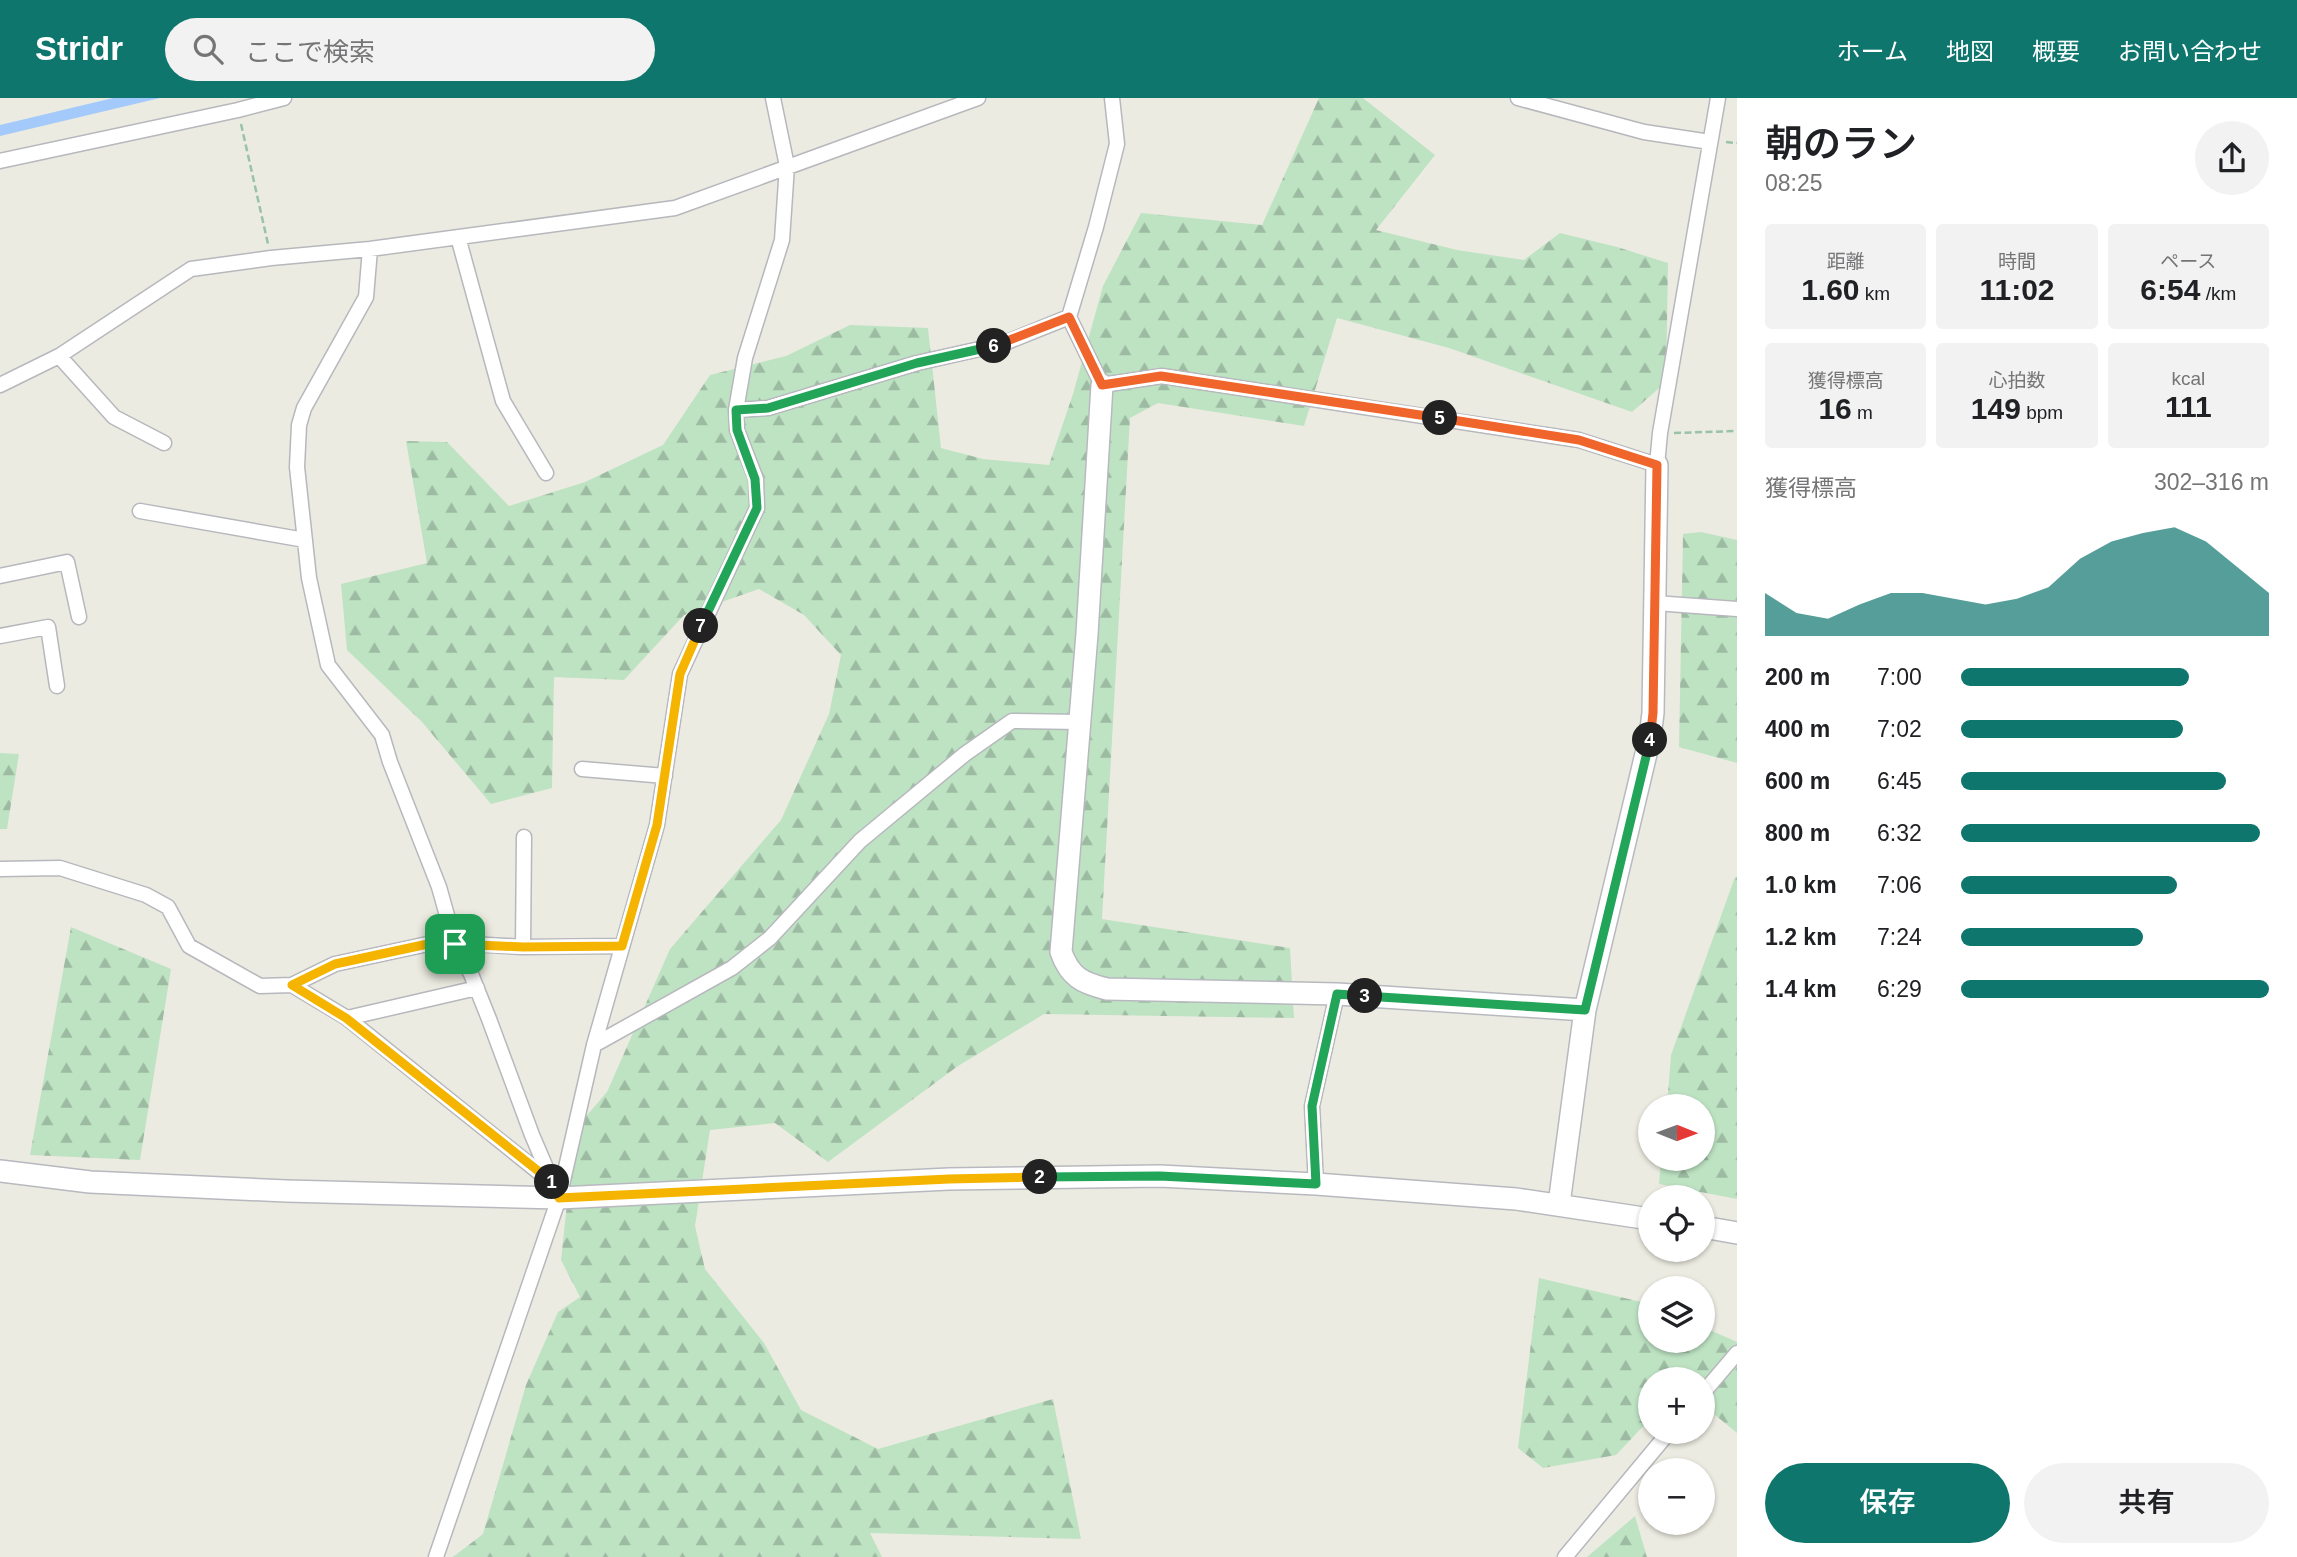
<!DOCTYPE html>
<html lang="ja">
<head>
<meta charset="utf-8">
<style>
  body { margin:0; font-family:Helvetica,"Noto Sans JP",sans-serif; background:#f2f2f2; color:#202124; height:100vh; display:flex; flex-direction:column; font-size:26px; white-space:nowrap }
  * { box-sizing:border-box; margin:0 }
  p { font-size:23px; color:#757577 }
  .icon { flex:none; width:38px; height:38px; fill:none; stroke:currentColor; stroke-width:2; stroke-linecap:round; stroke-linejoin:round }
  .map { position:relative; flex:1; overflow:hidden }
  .side { display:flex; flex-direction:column; background:#fff; width:560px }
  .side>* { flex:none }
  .needle { width:46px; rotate:91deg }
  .controls { position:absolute; left:1638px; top:996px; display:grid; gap:14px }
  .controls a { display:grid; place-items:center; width:77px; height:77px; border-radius:50%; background:#fff; box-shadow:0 2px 5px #0004; font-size:35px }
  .pin { position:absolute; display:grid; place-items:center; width:60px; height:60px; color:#fff; margin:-30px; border-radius:14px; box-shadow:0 4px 10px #0006 }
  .km { position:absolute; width:35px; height:35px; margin:-18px; border-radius:50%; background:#222; color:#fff; font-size:19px; line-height:35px; text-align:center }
  .round { display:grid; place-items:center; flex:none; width:74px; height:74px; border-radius:37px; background:#f2f2f2 }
  .headline { display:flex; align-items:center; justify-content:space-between; height:119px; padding:0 28px }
  h1 { font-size:38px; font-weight:600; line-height:52px }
  .stats { display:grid; grid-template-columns:repeat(3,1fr); gap:10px; height:119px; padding:7px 28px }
  .stats div { display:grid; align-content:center; border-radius:7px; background:#f2f2f2; text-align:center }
  .stats b { font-size:30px; font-weight:600 }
  .stats small { font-size:19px; font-weight:400 }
  .stats p { font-size:19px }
  .chart { height:196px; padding:14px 28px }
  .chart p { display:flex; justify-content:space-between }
  .chart svg { width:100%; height:126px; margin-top:7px; fill:#0f766e; opacity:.7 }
  .action { display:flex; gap:14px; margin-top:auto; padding:14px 28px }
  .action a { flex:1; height:80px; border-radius:42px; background:#0f766e; color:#fff; font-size:28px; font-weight:600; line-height:80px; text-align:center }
  .action a+a { background:#f2f2f2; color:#202124 }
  ul { padding:0 28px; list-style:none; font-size:23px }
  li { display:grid; grid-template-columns:112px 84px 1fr; align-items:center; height:52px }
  li i { height:18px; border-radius:9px; background:#0f766e }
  header { display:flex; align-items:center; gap:42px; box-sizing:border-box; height:98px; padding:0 35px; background:#0f766e; color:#fff }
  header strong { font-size:33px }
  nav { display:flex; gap:38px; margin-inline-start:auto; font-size:24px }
  .search { width:490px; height:63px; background:#f2f2f2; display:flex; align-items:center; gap:18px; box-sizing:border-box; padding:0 24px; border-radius:38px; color:#757577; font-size:26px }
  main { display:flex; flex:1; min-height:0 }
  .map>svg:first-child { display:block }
</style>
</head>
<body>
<header>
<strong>Stridr</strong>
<div class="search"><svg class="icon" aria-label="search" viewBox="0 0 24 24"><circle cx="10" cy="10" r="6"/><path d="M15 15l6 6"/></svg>ここで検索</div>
<nav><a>ホーム</a><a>地図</a><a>概要</a><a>お問い合わせ</a></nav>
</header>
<main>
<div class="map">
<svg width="1737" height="1459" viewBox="0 0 1737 1459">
  <defs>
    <pattern id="forest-firs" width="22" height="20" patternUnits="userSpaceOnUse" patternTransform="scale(1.75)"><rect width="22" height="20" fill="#bee3c3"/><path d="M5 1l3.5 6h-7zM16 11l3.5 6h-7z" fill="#9dbba2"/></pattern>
  </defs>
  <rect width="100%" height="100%" fill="#ecebe1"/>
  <!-- forest -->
  <path fill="url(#forest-firs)" d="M1319,0H1363L1435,57L1376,132L1457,152L1524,162L1560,135L1617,149L1668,165L1666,284L1632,314L1449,250L1337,220L1304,328L1158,305L1130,320L1102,821L1290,850L1294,920L1044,916L958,968L828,1064L775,1025L710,1032L695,1128L705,1171L764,1245L801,1312L878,1351L1053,1301L1081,1441L870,1435L882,1459H453L483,1436L526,1287L558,1214L580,1199L561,1162L575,1031L607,994L670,851L781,722L829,616L841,557L804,517L759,491L684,517L624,582L554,579L552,690L491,706L422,624L347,552L341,486L427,465L406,343L447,344L509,408L585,384L663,347L710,277L786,258L850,227L928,230L941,350L983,361L1049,367L1073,296L1103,188L1141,115L1262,127Z
    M1701,434L1737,442V665L1679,649L1683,436Z
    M0,655L19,656L7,731H0Z
    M1735,779H1737V1101L1659,1086L1661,1061L1703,1060V1008H1667L1671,957Z
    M71,829L171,871L140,1062L30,1057Z
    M1539,1180L1650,1206V1242H1703V1229L1737,1244V1335L1703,1307V1281H1650V1321L1616,1357L1543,1370L1518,1350Z
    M1635,1418L1647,1459H1587Z"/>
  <!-- water -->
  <path fill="#a3cafa" d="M113,0H160L0,38V27Z"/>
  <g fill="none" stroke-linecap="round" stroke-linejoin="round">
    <!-- street casing -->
    <g stroke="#b7b8bd" stroke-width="17">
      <path id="street" d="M1112,0L1117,46L1096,129L1069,219L1102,287L1162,278L1579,342L1657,367L1660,335L1718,0
        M1518,0L1644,34L1710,44
        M0,63L238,12L284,0
        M458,139L503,303L546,375
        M370,151L366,199L304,310L299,327L297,369L309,480L328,567L382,637L390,664L439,789L455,846L471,876L489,921L532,1037L559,1100
        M59,258L114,319L164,345
        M0,287L59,258L191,171L271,160L370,151L675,110L978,0
        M736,312L768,310L917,265L1002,246L1069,219
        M140,413L305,442
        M0,478L67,464L79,519
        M1655,505L1737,511
        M0,538L48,529L57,588
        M582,671L665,678
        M0,771L60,770L146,797L168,809L189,848L260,888L292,887L347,920L550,1083
        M523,849L524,739
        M292,887L335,866L437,844L523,849L622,848
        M347,920L477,890
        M594,947L732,870L770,840L860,743L965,656L1012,623L1080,624
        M1316,1086L1312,1008L1337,896
        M1703,1295L1737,1255
        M436,1459L559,1100L594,947L657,727L680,576L757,410L756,381L737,332L736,312L745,260L782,142L787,68L773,0
        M1565,1459L1669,1334"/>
    </g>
    <!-- secondary casing -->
    <g stroke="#b7b9bf" stroke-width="24">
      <path id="secondary" d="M1102,287L1087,536L1061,854C1070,879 1082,885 1107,891L1337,896L1585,912
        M0,1073L90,1084L286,1093L559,1100L949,1081L1160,1078L1316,1086L1516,1101L1650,1121
        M1559,1106L1585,912L1650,639L1653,615L1657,367
        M1703,1129L1737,1135"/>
    </g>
    <!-- path -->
    <path stroke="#98c3a9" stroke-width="2.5" stroke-dasharray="7 3.5" stroke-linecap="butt" d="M241,26L268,146
      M1726,44L1737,45
      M1674,335L1737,333"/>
    <!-- street -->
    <use href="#street" stroke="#fff" stroke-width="14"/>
    <!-- secondary -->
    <use href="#secondary" stroke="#fff" stroke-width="21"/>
  </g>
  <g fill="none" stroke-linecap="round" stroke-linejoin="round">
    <!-- split-1 casing -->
    <g stroke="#fff" stroke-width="14">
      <path id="split-1" d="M455,846L437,844L335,866L292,887L346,920L552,1084"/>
    </g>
    <!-- split-2 casing -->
    <g stroke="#fff" stroke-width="14">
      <path id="split-2" d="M552,1084L559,1100L949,1081L1040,1079"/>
    </g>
    <!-- split-3 casing -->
    <g stroke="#fff" stroke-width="14">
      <path id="split-3" d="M1040,1079L1160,1078L1316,1086L1312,1008L1337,896L1365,898"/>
    </g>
    <!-- split-4 casing -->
    <g stroke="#fff" stroke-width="14">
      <path id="split-4" d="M1365,898L1585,912L1650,642"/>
    </g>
    <!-- split-5 casing -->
    <g stroke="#fff" stroke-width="14">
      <path id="split-5" d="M1440,320L1579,342L1657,367L1653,615L1650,642"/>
    </g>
    <!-- split-6 casing -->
    <g stroke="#fff" stroke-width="14">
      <path id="split-6" d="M994,248L1069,219L1102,287L1161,278L1440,320"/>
    </g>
    <!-- split-7 casing -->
    <g stroke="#fff" stroke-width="14">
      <path id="split-7" d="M701,528L757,410L755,381L737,332L736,312L768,310L917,265L994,248"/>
    </g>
    <!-- split-8 casing -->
    <g stroke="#fff" stroke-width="14">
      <path id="split-8" d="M455,846L523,849L622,848L657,727L680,576L701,528"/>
    </g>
    <!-- split-1 -->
    <use href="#split-1" stroke="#f5b400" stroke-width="9"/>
    <!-- split-2 -->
    <use href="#split-2" stroke="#f5b400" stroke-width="9"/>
    <!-- split-3 -->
    <use href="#split-3" stroke="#22a559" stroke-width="9"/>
    <!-- split-4 -->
    <use href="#split-4" stroke="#22a559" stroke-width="9"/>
    <!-- split-5 -->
    <use href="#split-5" stroke="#f0652b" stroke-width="9"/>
    <!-- split-6 -->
    <use href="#split-6" stroke="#f0652b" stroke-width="9"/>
    <!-- split-7 -->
    <use href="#split-7" stroke="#22a559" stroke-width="9"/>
    <!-- split-8 -->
    <use href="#split-8" stroke="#f5b400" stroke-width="9"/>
  </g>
</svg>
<div class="controls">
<a><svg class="needle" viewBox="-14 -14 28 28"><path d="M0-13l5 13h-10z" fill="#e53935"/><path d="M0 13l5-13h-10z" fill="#757577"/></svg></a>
<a><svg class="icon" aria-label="locate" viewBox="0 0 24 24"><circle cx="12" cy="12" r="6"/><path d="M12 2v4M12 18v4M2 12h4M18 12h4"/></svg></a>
<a><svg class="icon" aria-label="layers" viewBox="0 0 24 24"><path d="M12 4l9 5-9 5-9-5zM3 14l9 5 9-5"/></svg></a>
<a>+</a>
<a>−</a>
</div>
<div class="pin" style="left:455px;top:846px;background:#1e9e55"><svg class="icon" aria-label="arrive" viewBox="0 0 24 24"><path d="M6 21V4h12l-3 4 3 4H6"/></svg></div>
<b class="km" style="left:552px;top:1084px">1</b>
<b class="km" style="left:1040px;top:1079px">2</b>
<b class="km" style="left:1365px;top:898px">3</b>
<b class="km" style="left:1650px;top:642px">4</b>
<b class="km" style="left:1440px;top:320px">5</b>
<b class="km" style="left:994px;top:248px">6</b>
<b class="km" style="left:701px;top:528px">7</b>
</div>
<section class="side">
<div class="headline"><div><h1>朝のラン</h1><p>08:25</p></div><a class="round"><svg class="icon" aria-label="share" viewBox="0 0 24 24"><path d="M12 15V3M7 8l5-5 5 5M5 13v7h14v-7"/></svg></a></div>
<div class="stats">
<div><p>距離</p><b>1.60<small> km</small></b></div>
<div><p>時間</p><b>11:02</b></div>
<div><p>ペース</p><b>6:54<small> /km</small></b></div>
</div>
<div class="stats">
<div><p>獲得標高</p><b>16<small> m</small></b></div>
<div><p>心拍数</p><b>149<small> bpm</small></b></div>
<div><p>kcal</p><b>111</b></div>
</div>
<div class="chart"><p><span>獲得標高</span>302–316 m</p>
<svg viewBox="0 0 160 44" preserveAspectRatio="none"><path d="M0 44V29L10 36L20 38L30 33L40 29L50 29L60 31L70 33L80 31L90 27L100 17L110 11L120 8L130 6L140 11L150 20L160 29V44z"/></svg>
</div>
<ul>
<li><b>200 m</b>7:00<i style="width:74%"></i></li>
<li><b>400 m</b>7:02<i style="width:72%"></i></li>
<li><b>600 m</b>6:45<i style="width:86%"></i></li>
<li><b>800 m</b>6:32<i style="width:97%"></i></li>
<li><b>1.0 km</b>7:06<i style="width:70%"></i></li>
<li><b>1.2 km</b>7:24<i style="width:59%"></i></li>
<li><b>1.4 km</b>6:29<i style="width:100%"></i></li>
</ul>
<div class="action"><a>保存</a><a>共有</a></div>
</section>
</main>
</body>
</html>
